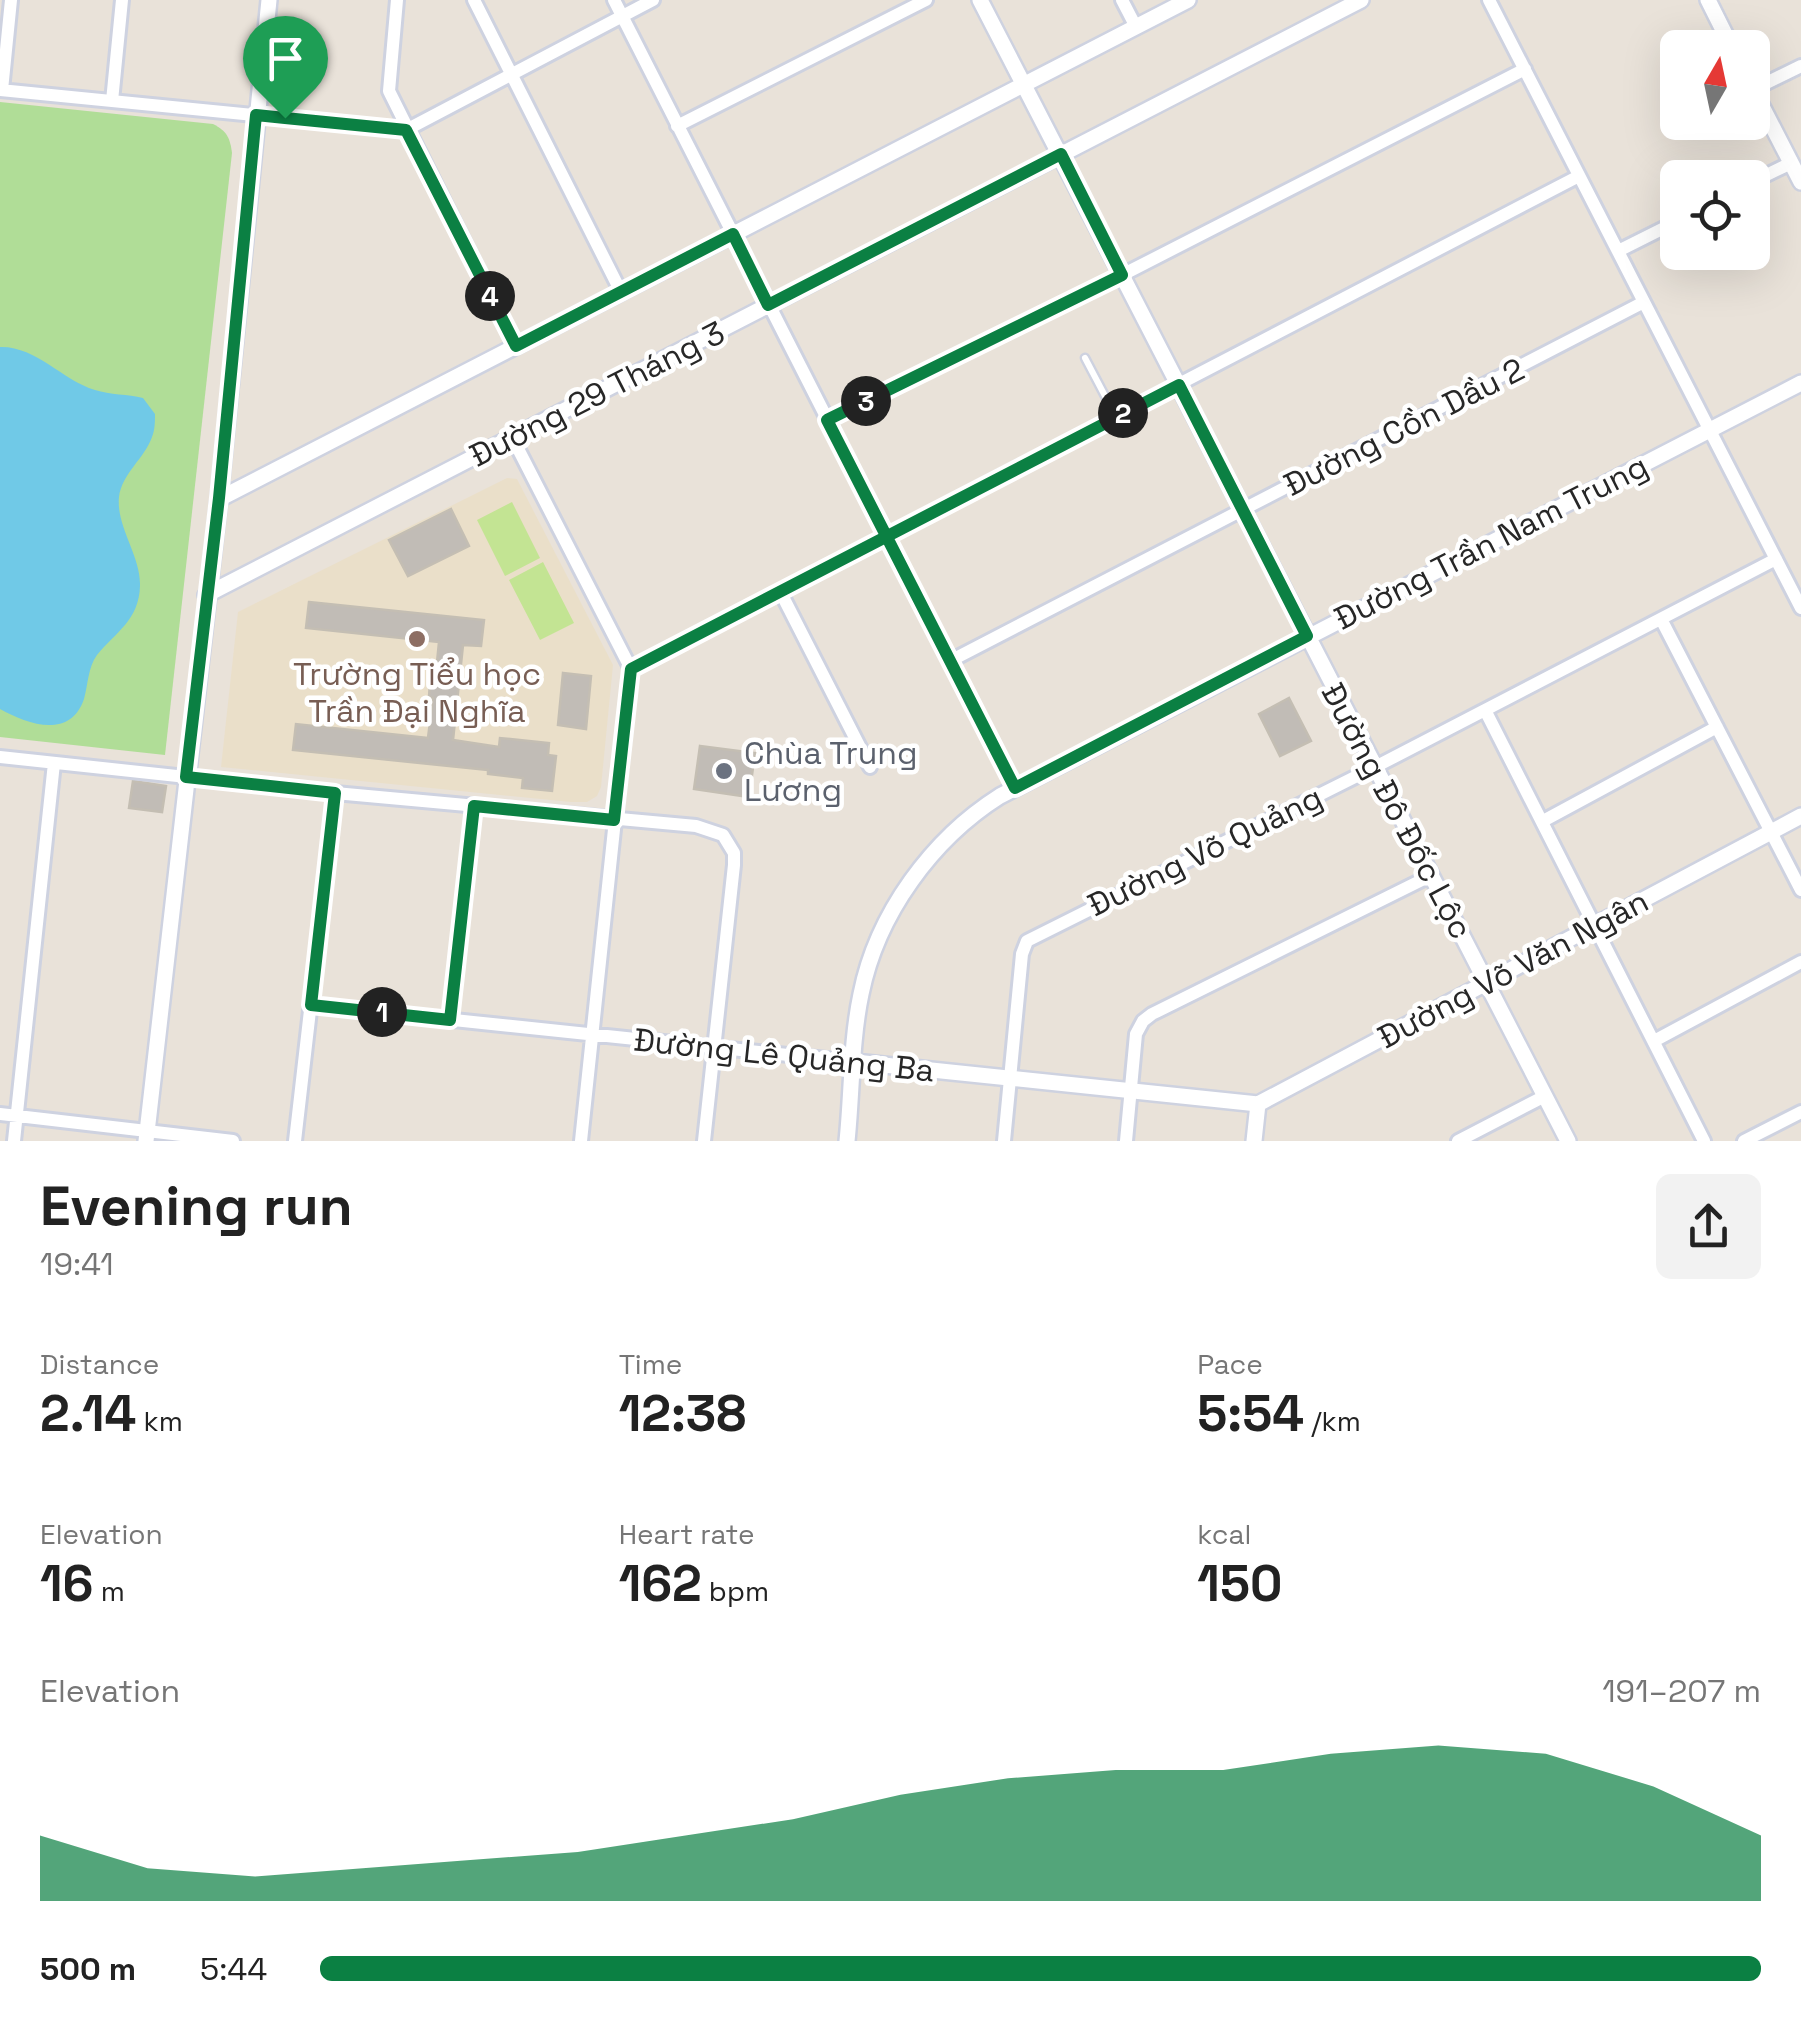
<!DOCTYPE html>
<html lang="en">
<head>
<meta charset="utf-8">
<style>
  body { margin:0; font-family:"Space Grotesk",sans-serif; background:#f2f2f2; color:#222; height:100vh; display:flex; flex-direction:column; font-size:38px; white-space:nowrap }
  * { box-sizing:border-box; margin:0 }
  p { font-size:32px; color:#767676 }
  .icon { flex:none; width:55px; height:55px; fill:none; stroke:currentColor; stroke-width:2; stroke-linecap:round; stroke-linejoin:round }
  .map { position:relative; height:1141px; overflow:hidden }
  .panel { display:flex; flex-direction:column; background:#fff; flex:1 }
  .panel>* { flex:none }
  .needle { width:65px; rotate:9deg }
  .fabs { position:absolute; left:1660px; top:30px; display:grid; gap:20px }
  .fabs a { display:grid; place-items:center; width:110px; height:110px; border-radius:15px; background:#fff; box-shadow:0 10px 40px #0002; font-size:50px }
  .pin { position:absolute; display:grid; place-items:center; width:85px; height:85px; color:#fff; margin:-102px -42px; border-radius:50% 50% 50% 0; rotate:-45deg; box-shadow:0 0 10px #0007 }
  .pin .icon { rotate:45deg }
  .km { position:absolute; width:50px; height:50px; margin:-25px; border-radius:50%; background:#222; color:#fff; font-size:28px; line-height:50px; text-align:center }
  .round { display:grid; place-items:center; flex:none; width:105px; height:105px; border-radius:15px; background:#f2f2f2 }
  .headline { display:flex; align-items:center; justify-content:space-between; height:170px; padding:0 40px }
  h1 { font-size:55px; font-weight:800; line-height:75px }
  .stats { display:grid; grid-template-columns:repeat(3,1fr); gap:15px; height:170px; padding:10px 40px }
  .stats div { display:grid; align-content:center }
  .stats b { font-size:50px; font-weight:800 }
  .stats small { font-size:28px; font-weight:400 }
  .stats p { font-size:28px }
  .chart { height:280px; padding:20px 40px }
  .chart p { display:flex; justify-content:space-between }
  .chart svg { width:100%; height:180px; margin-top:10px; fill:#0b8043; opacity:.7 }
  ul { padding:0 40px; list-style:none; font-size:32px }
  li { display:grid; grid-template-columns:160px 120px 1fr; align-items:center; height:75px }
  li i { height:25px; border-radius:12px; background:#0b8043 }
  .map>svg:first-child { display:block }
</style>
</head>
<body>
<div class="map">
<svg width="1801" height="1141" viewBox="0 0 1801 1141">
  <rect width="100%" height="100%" fill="#e9e2d9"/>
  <!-- education -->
  <path fill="#eadfc9" d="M507,478L517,479L613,665L601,787L597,796L587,802H571L221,767L238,612Z"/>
  <!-- green -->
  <path fill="#b0dd97" d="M0,102L213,124C227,131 230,138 232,153L165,755L0,737Z"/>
  <!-- pitch -->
  <path fill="#c3e493" d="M512,502L540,558L505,576L477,520Z
    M543,562L574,623L540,640L509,580Z"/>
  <!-- water -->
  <path fill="#70c9e7" d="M0,347C36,346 62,380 95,390C110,395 128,394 143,398L155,414C155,421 155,430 152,437C145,458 122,473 119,497C116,527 141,556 140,586C139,620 116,632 97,655C88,667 88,685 84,699C70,740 27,724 0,709Z"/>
  <!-- building -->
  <path fill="#c1bcb6" stroke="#c4beb3" stroke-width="2.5" d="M451,509L469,546L408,576L389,540Z
    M309,602L484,620L481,646L463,645L453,740L499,747L500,738L549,743L548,755L556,756L552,791L522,788L523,778L488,774V770L293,750L296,724L428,738L433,698L429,697L430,682H435L439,642L306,628Z
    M563,673L591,676L586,729L558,725Z
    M1289,698L1311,741L1280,756L1259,714Z
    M700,746L755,753L749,797L694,789Z
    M133,781L166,786L162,812L129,808Z"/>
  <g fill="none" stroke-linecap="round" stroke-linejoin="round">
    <!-- service casing -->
    <g stroke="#ced2e0" stroke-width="11">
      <path id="service" d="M1085,358L1115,415"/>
    </g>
    <!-- minor casing -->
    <g stroke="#ced2e0" stroke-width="18">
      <path id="minor" d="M397,0L389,91L516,346
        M474,0L621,292
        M614,0L1015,788
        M1122,0L1136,27
        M1489,0L1801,608
        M1754,89L1801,66
        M0,90L406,130L653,0
        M2,90L11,0
        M112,101L122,0
        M677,126L926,0
        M1752,182L1791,163
        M1618,251L1678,221
        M827,420L1122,275L1525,69
        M512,437L631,669L581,1141
        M780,591L870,767
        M1661,619L1801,890
        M950,661L1644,302
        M631,669L1579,176
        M1485,710L1704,1141
        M0,757L335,793L696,826L723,835L734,853V865L704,1141
        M1543,821L1717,727
        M311,1005L855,1062
        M450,1020L474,806
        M1654,1041L1801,962
        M0,1114L233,1141
        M14,1141L54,763
        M295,1141L335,793
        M1004,1141L1022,954L1027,941L1373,768L1776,559
        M1126,1141L1136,1034L1143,1021L1152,1014L1430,876
        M1458,1141L1545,1096
        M1744,1141L1801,1112"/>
    </g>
    <!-- tertiary casing -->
    <g stroke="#ced2e0" stroke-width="20">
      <path id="tertiary" d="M980,0L1568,1141
        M1708,0L1732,48
        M1752,87L1801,182
        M219,499L1188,0
        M206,595L1361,0
        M855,1062L1258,1104
        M1258,1104L1801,816
        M146,1141L219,499L269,0
        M847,1141C852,1093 851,1041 861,994C877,914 932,839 1000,796L1801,383
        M1254,1141L1258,1104"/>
    </g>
    <!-- service -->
    <use href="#service" stroke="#fff" stroke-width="6"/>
    <!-- minor -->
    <use href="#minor" stroke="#fff" stroke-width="12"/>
    <!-- tertiary -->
    <use href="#tertiary" stroke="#fff" stroke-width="15"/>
  </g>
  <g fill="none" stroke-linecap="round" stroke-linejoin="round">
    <!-- route casing -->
    <g stroke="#fff" stroke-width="20">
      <path id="route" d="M285,118L256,115L219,498L186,777L335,793L311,1005L450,1020L474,806L614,820L631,669L1179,385L1307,636L1015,788C952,666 890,543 827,420L1122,275L1061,154L768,305L733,234L516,346L406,130L285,118"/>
    </g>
    <!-- route -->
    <use href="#route" stroke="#0b8043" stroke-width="12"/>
  </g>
  <!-- markers -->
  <circle fill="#8d6e63" stroke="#fff" stroke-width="4" cx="417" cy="639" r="10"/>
  <circle fill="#6b7280" stroke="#fff" stroke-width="4" cx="724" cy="771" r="10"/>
  <g text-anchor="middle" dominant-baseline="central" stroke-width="9" stroke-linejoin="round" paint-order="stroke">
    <!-- street labels -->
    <g font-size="32" fill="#272727" stroke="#fff">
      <text transform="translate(597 394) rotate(-27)">Đường 29 Tháng 3</text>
      <text transform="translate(1404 427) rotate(-27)">Đường Cồn Dầu 2</text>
      <text transform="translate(1491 542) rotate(-27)">Đường Trần Nam Trung</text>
      <text transform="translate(1397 811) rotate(62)">Đường Đô Đốc Lộc</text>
      <text transform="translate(1205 851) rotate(-26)">Đường Võ Quảng</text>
      <text transform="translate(1513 969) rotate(-28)">Đường Võ Văn Ngân</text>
      <text transform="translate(784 1055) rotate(6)">Đường Lê Quảng Ba</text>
    </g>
    <!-- education labels -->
    <g font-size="32" fill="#785e54" stroke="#fff">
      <text x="417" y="674">Trường Tiểu học<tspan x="417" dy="37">Trần Đại Nghĩa</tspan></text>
    </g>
    <!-- worship labels -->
    <g font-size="32" fill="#5b616d" stroke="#fff" text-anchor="start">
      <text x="744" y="753">Chùa Trung<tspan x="744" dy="37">Lương</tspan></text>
    </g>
  </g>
</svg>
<div class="fabs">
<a><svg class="needle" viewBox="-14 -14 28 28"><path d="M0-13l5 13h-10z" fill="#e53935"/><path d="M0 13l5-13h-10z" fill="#767676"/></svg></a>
<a><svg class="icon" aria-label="locate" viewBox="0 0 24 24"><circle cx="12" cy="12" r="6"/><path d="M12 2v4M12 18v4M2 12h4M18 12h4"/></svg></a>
</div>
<div class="pin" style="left:285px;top:118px;background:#1e9e55"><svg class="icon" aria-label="arrive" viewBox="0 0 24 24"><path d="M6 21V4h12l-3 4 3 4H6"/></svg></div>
<b class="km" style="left:382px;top:1012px">1</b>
<b class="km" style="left:1123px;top:413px">2</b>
<b class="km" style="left:866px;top:401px">3</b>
<b class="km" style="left:490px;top:296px">4</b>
</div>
<section class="panel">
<div class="headline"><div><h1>Evening run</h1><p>19:41</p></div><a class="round"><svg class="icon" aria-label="share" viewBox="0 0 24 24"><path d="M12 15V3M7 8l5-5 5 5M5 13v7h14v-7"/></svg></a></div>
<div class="stats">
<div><p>Distance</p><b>2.14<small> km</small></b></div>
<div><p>Time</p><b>12:38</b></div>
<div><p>Pace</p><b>5:54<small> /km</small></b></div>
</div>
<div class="stats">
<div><p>Elevation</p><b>16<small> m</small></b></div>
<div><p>Heart rate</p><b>162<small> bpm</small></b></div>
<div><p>kcal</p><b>150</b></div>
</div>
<div class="chart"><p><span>Elevation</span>191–207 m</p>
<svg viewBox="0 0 160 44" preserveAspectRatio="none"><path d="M0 44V28L10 36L20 38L30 36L40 34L50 32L60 28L70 24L80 18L90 14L100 12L110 12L120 8L130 6L140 8L150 16L160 28V44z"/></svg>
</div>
<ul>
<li><b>500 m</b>5:44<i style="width:100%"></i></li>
</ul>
</section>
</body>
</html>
